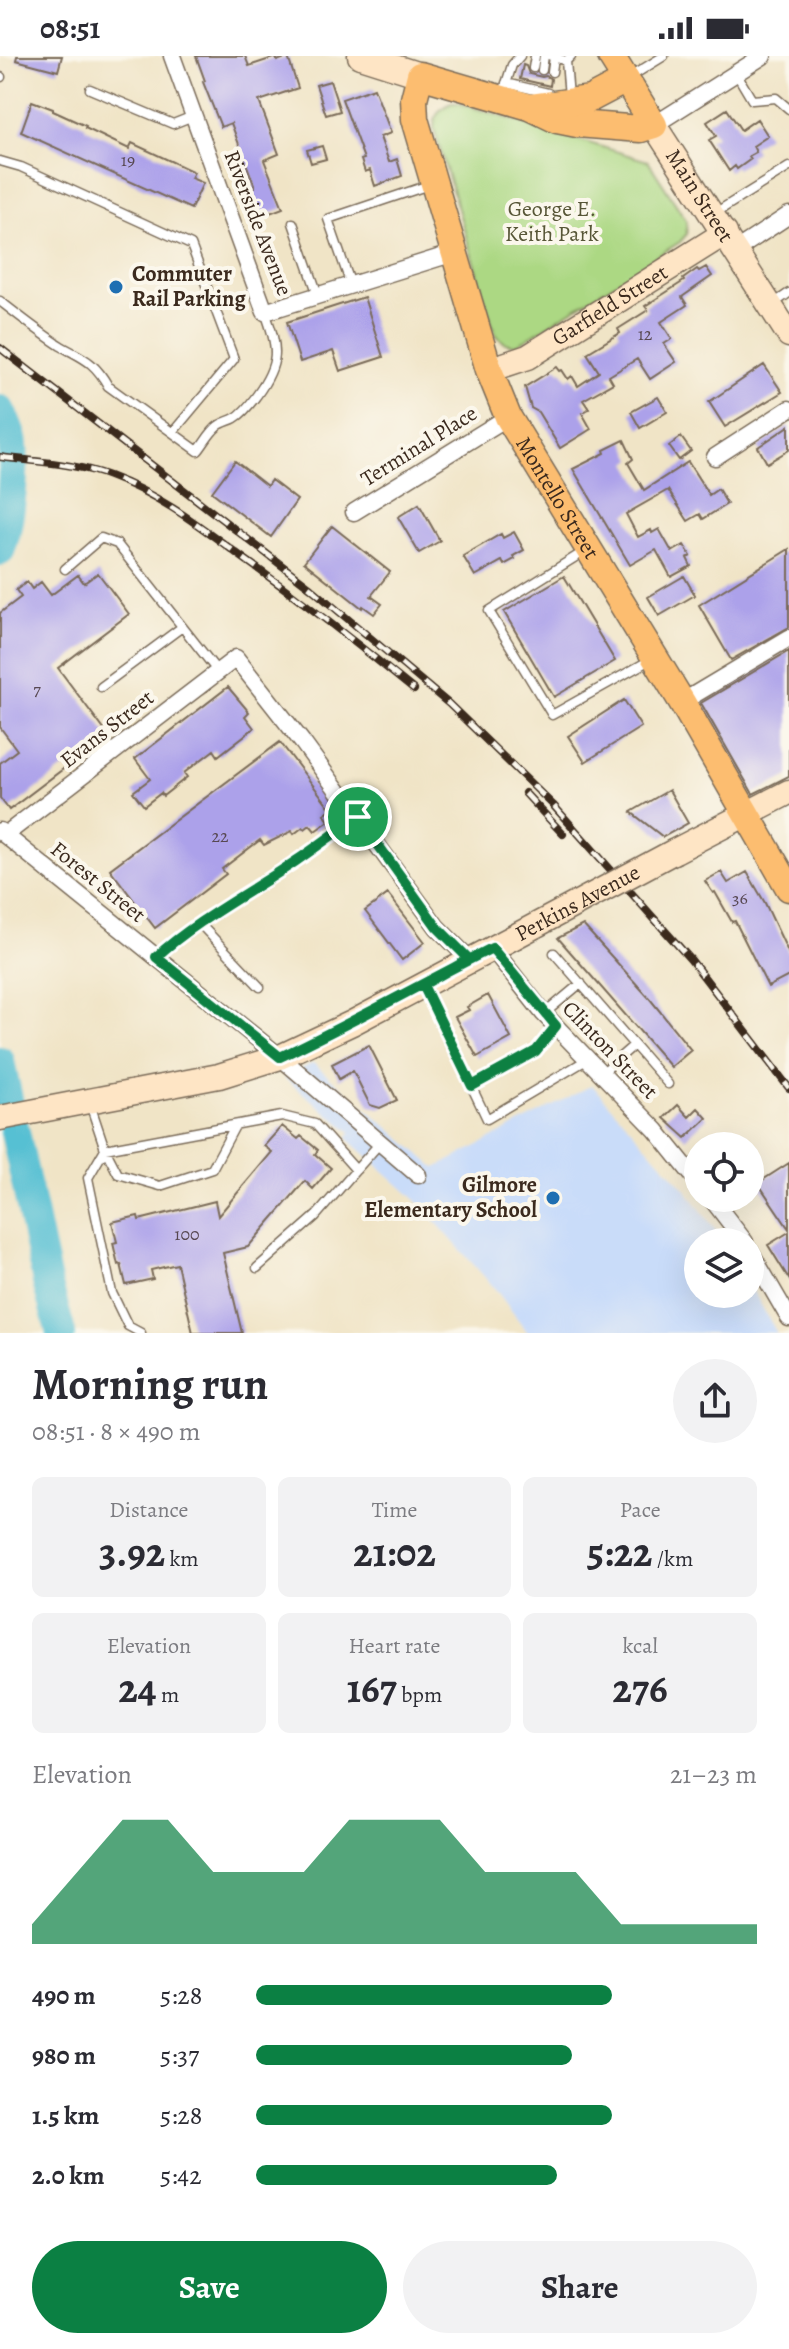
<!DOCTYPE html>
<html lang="en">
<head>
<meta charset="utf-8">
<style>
  body { margin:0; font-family:Alegreya,serif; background:#f2f2f3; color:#2b2b33; height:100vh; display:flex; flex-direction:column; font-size:30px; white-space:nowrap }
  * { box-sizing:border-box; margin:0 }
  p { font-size:26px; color:#7c7c81 }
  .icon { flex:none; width:44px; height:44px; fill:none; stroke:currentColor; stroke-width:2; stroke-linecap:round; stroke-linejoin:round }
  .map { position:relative; height:1277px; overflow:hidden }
  .panel { display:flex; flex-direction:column; background:#fff; flex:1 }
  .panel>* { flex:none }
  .tools { position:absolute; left:684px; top:1076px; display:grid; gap:16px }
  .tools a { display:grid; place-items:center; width:80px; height:80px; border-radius:50%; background:#fff; box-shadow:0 8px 32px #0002; font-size:40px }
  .pin { position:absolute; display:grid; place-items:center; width:68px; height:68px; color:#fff; margin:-34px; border:4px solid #fff; border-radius:50%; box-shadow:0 2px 8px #0007 }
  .round { display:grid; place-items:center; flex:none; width:84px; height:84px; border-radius:42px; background:#f2f2f3 }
  .headline { display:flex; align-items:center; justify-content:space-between; height:136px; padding:0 32px }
  h1 { font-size:44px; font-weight:700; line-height:60px }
  .figures { display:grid; grid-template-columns:repeat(3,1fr); gap:12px; height:136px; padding:8px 32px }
  .figures div { display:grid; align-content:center; border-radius:12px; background:#f2f2f3; text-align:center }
  .figures b { font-size:40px; font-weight:700 }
  .figures small { font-size:22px; font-weight:400 }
  .figures p { font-size:22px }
  .chart { height:224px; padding:16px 32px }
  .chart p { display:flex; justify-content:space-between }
  .chart svg { width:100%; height:144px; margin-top:8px; fill:#0b8043; opacity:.7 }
  .cta { display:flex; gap:16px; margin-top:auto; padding:16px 32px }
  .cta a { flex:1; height:92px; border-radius:48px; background:#0b8043; color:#fff; font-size:32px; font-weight:700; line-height:92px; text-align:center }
  .cta a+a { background:#f2f2f3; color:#2b2b33 }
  ul { padding:0 32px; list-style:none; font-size:26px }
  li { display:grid; grid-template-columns:128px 96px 1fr; align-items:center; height:60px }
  li i { height:20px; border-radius:10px; background:#0b8043 }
  .status { display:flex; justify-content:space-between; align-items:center; height:56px; padding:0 40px; background:#fff; direction:ltr }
  .status svg { height:22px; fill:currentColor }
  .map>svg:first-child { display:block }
</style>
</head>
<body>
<div class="status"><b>08:51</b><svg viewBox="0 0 49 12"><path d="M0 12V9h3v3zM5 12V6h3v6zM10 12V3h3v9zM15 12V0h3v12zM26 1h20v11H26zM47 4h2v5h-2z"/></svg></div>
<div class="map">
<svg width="789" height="1277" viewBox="0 0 789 1277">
  <rect width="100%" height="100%" fill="#fbf7ec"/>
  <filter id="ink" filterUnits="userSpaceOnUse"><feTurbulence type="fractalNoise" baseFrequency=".0125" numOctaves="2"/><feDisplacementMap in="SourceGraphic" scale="16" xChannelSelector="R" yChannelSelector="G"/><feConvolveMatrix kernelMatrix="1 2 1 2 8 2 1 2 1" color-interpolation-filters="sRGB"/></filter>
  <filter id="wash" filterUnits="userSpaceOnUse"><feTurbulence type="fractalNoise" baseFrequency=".006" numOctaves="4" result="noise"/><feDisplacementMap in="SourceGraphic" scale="32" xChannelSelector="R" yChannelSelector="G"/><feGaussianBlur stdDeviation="1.8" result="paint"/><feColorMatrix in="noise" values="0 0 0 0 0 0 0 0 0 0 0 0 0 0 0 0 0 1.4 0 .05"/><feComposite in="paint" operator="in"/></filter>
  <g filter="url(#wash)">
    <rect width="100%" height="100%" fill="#f0e4c6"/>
    <!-- built -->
    <path fill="#c9dcf9" d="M313,1007L436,1112L592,1029L687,1135L724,1186H698V1238H750V1230L777,1277H528L496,1234L420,1148L347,1082L351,1076L284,1022Z"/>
    <!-- green -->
    <path fill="#acd883" stroke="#748150" stroke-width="2" d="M452,47H458L648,105L686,164L687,178L680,186L517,289C506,289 502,286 495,277L434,73C434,60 440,51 452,47Z"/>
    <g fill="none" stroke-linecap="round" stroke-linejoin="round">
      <!-- river -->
      <path stroke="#57c0d3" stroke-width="30" d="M0,354C6,365 12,377 13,389C15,417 10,469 0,495
        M0,1005L47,1226L61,1277"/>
    </g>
    <g id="blocks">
      <!-- building -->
      <path fill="#aca1ea" d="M17,0H62L58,15L16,4Z
        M196,0H245L249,10L276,1L277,5L288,1L298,32L259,45L279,98L264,104L283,152L254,163L244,136L255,131L231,67L221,71L203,26L205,25Z
        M523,9L526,10L529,18L542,21L546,20L551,23L550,30L520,23Z
        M330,25L340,55L326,59L316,29Z
        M374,32L391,77L380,81L389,106L397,103L402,120L375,130L370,114L365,116L361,104L364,103L342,43Z
        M32,45L53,53V55L86,70L85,72L129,93L132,87L194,116L191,122L203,127L191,153L21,76Z
        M727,53L741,74L757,63L768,80L753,90L756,96L749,100L751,103L737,113L735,110L729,115L709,84L716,80L707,66Z
        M322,90L326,103L311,107L307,94Z
        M706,211L712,220L682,241L687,249L661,266L672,283L664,288L676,306L650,323L637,303L609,320L613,327L583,344L589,353L582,357L591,373L560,392L538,356L531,352L525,331L557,311L560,315L562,314L568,323L572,320L578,330L599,316L587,297L620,277L618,273L648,254L645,250L684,225L683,223L697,213L699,215Z
        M364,241L383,301L340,315L333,295L300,306L287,266Z
        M764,309L782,336L725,371L709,346Z
        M658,341L667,356L640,372L631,356Z
        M789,370V394L767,407L758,391Z
        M681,381L691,395L679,404L669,390Z
        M624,384L633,403L628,407L644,434L688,406L709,439L718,433L727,448L703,463L700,458L688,465L668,434L626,458L638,481L651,474L652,477L659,473L672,496L684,489L691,500L687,502L691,510L671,521L656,494L630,509L573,413L605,397L604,394Z
        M235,405L267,430L271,424L297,444L271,481L212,436Z
        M419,448L440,485L419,497L398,461Z
        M332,470L390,516L371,540L382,548L374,558L363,550L362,552L304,506Z
        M514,476L524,494L513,500L515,503L504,509L502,505L475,520L463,500L501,478L503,482Z
        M789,493V571L731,604L699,549Z
        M98,517L129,558L58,612L108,679L9,754L0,742V707L17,694L0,671V557L21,541L16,534L27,526L32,533L41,526L51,539L78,519L84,527Z
        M564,520L615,605L554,641L504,556Z
        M684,520L695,539L659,560L648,541Z
        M789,595V720L753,738L701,647Z
        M228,631L249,656L245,660L254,672L218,700L214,694L184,717L187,721L163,740L161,737L144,750L133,736L150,723L135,703Z
        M624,644L641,671L585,706L568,680Z
        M280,686L331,753L324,758L329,765L315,775L310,769L305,773L303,771L294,778L292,775L264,789L260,784L222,813L226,818L155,872L110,813Z
        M669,734L688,767L663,781L631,756Z
        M721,816L728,827L747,816L765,847L789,898V920L768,931L735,865L732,866L715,836L713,837L705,825Z
        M388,838L425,886L402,904L365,855Z
        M583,869L650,943L691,994L671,1011L558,882Z
        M488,939L511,982L477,1001L455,961L469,954L467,951Z
        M369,989L397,1044L380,1052L370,1049L353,1015L339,1023L332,1008Z
        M678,1049L689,1061L698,1052L707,1062L686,1082L664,1062Z
        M282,1070L298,1083L301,1080L318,1094L315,1098L331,1112L313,1133L305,1125L248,1191L223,1197L242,1277H193L177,1208L151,1214L153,1223L126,1229L121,1208L118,1209L113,1187L117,1186L112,1166L138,1160L139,1164L215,1145L218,1160L272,1096L264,1090Z
        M789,1107V1173L758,1127Z
        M789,1176V1223L768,1189Z"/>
    </g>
  </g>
  <g filter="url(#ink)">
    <use href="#blocks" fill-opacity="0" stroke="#7a6b59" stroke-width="2"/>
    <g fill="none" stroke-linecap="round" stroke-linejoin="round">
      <!-- lane casing -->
      <g stroke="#7a6b59" stroke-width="11">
        <path id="lane" d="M551,0L566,5
          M533,12L535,0
          M542,14L544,0
          M552,16L554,1
          M736,17L752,44L776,42L789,53
          M0,21H1
          M630,21L664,0
          M506,27L548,37
          M505,31L512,9L520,0
          M90,33L173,68L193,60
          M569,41L566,5L571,0
          M0,105L21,111L191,189L234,303L173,376
          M715,157L789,111
          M293,167L318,239
          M351,229L328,163L429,129
          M0,245C18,259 42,278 61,290C84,303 94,305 108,330L198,395C204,388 210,376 218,370C223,366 230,365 235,362C244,357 251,347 257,339C280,307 279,293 265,256
          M773,248L789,237
          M585,495L489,555L552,659L650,604
          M65,513L101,482L117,488L218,616
          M101,631L182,571
          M554,897L668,1028
          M156,901L170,888L200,868
          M260,931L200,868L298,804L357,761
          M425,933L487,1063L588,1003
          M544,958L581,927
          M602,1017L634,989
          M472,1030L536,995L556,970
          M90,1048L105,1093L118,1118L160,1130L212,1113L235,1070
          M257,1212L316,1160L356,1114
          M141,1277L128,1270L112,1237L88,1122L105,1093L282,1060L315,1068L356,1114L380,1087"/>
      </g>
      <!-- street casing -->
      <g stroke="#7a6b59" stroke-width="19">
        <path id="street" d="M172,0L265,256L454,197
          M654,69L763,0
          M736,194L789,159
          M715,401L789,353
          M354,456L508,361
          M682,646L789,582
          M0,775L280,1001L418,1119
          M5,779L236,602L303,687L437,871L469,903
          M492,892L544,958L656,1074L698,1126
          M711,1142L745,1186
          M750,1195L789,1262"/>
      </g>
      <!-- secondary casing -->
      <g stroke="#7a6b59" stroke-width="27">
        <g id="secondary">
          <path d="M360,0L420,19"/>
          <path id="s1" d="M654,69L789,279"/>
          <path id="s2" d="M489,314L528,301L725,177"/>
          <path d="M675,795L789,736"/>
          <path d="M0,1062L219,1020L280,1001L352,967L514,881"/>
        </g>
      </g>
      <!-- primary casing -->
      <g stroke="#7a6b59" stroke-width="29">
        <g id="primary">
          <path id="s3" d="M611,0L654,69L641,73L577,68L557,64L530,51L420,19L414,43L415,63L489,314L508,361L682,646L789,832"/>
          <path d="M531,51L590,43L626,24"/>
        </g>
      </g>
      <!-- lane -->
      <use href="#lane" stroke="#fff" stroke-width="8"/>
      <!-- street -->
      <use href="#street" stroke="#fff" stroke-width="16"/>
      <!-- secondary -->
      <use href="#secondary" stroke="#fee5c5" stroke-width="24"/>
      <!-- primary -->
      <use href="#primary" stroke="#fcbd6f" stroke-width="26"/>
      <!-- rail casing -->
      <g stroke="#3b2a1e" stroke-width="8">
        <path id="rail" d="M0,292L311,532L449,648L553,749L691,904L789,1032
          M0,401C36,406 75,407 109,420C158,438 197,468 239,499C299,542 357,587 414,634
          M525,737L563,778"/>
      </g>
      <!-- rail -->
      <use href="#rail" stroke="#fbf7ec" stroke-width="5" stroke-dasharray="15" stroke-linecap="butt"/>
      <!-- secondary-bridge casing -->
      <g stroke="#7a6b59" stroke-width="27" stroke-linecap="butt">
        <g id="secondary-bridge">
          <path id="s4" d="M514,881L675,795"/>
        </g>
      </g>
      <!-- secondary-bridge -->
      <use href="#secondary-bridge" stroke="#fee5c5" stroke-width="24"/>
    </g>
  </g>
  <g fill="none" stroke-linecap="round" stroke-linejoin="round" filter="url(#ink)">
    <!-- route casing -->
    <g stroke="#fff" stroke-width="16">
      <path id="route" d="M358,761L437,871L469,903L423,929L472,1030L536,995L556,970L492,892C421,928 352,967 280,1001L156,901C198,863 249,837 296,805C317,791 337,775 358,761"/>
    </g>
    <!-- route -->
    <use href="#route" stroke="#0b8043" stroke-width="10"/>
  </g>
  <!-- markers -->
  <g fill="#1f6fb2" stroke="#fbf7ec" stroke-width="3">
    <circle cx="116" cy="231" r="8"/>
    <circle cx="553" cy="1142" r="8"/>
  </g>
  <g text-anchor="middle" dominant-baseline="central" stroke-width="8" stroke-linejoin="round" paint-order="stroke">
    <!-- number labels -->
    <g font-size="18" fill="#574851">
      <text x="128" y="104">19</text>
      <text x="645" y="278">12</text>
      <text x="37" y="633">7</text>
      <text x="220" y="780">22</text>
      <text x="740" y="842">36</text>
      <text x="187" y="1178">100</text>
    </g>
    <!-- street labels -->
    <g font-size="22" fill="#3b2a1e" stroke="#fbf7ec">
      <text stroke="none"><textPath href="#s1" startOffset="84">Main Street</textPath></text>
      <text transform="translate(258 167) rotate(69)">Riverside Avenue</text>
      <text stroke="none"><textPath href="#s2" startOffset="138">Garfield Street</textPath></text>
      <text transform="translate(419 390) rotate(-32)">Terminal Place</text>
      <text stroke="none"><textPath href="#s3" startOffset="776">Montello Street</textPath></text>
      <text transform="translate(107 673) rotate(-38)">Evans Street</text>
      <text transform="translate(98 826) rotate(39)">Forest Street</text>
      <text stroke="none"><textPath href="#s4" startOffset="72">Perkins Avenue</textPath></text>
      <text transform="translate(610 994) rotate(46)">Clinton Street</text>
    </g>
    <!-- park labels -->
    <g font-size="22" fill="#575637" stroke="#fbf7ec">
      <text x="552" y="153">George E.<tspan x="552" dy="25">Keith Park</tspan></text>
    </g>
    <!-- poi labels -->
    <g font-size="22" font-weight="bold" fill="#3b2a1e" stroke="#fbf7ec" text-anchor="start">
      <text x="132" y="218">Commuter<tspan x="132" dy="25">Rail Parking</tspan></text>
      <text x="537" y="1129" text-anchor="end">Gilmore<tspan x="537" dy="25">Elementary School</tspan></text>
    </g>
  </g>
</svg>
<div class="tools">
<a><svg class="icon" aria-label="locate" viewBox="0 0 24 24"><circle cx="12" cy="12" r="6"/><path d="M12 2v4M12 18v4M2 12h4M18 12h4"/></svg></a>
<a><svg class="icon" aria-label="layers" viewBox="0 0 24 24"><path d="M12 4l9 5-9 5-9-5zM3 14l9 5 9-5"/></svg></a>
</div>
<div class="pin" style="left:358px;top:761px;background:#1e9e55"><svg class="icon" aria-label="arrive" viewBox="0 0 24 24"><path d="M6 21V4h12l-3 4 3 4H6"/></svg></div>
</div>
<section class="panel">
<div class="headline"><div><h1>Morning run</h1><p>08:51 · 8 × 490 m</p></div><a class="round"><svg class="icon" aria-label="share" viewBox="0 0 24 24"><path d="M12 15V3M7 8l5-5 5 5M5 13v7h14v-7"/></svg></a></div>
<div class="figures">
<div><p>Distance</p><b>3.92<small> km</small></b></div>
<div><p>Time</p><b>21:02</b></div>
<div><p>Pace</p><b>5:22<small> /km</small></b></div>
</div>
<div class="figures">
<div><p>Elevation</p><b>24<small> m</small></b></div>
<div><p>Heart rate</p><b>167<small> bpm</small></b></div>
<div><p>kcal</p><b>276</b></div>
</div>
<div class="chart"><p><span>Elevation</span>21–23 m</p>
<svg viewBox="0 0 160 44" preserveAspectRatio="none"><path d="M0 44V38L10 22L20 6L30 6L40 22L50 22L60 22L70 6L80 6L90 6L100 22L110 22L120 22L130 38L140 38L150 38L160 38V44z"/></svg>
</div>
<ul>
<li><b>490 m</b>5:28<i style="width:71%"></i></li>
<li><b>980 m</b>5:37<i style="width:63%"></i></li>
<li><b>1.5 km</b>5:28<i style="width:71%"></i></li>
<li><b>2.0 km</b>5:42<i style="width:60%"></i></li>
</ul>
<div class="cta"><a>Save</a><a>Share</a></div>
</section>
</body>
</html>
